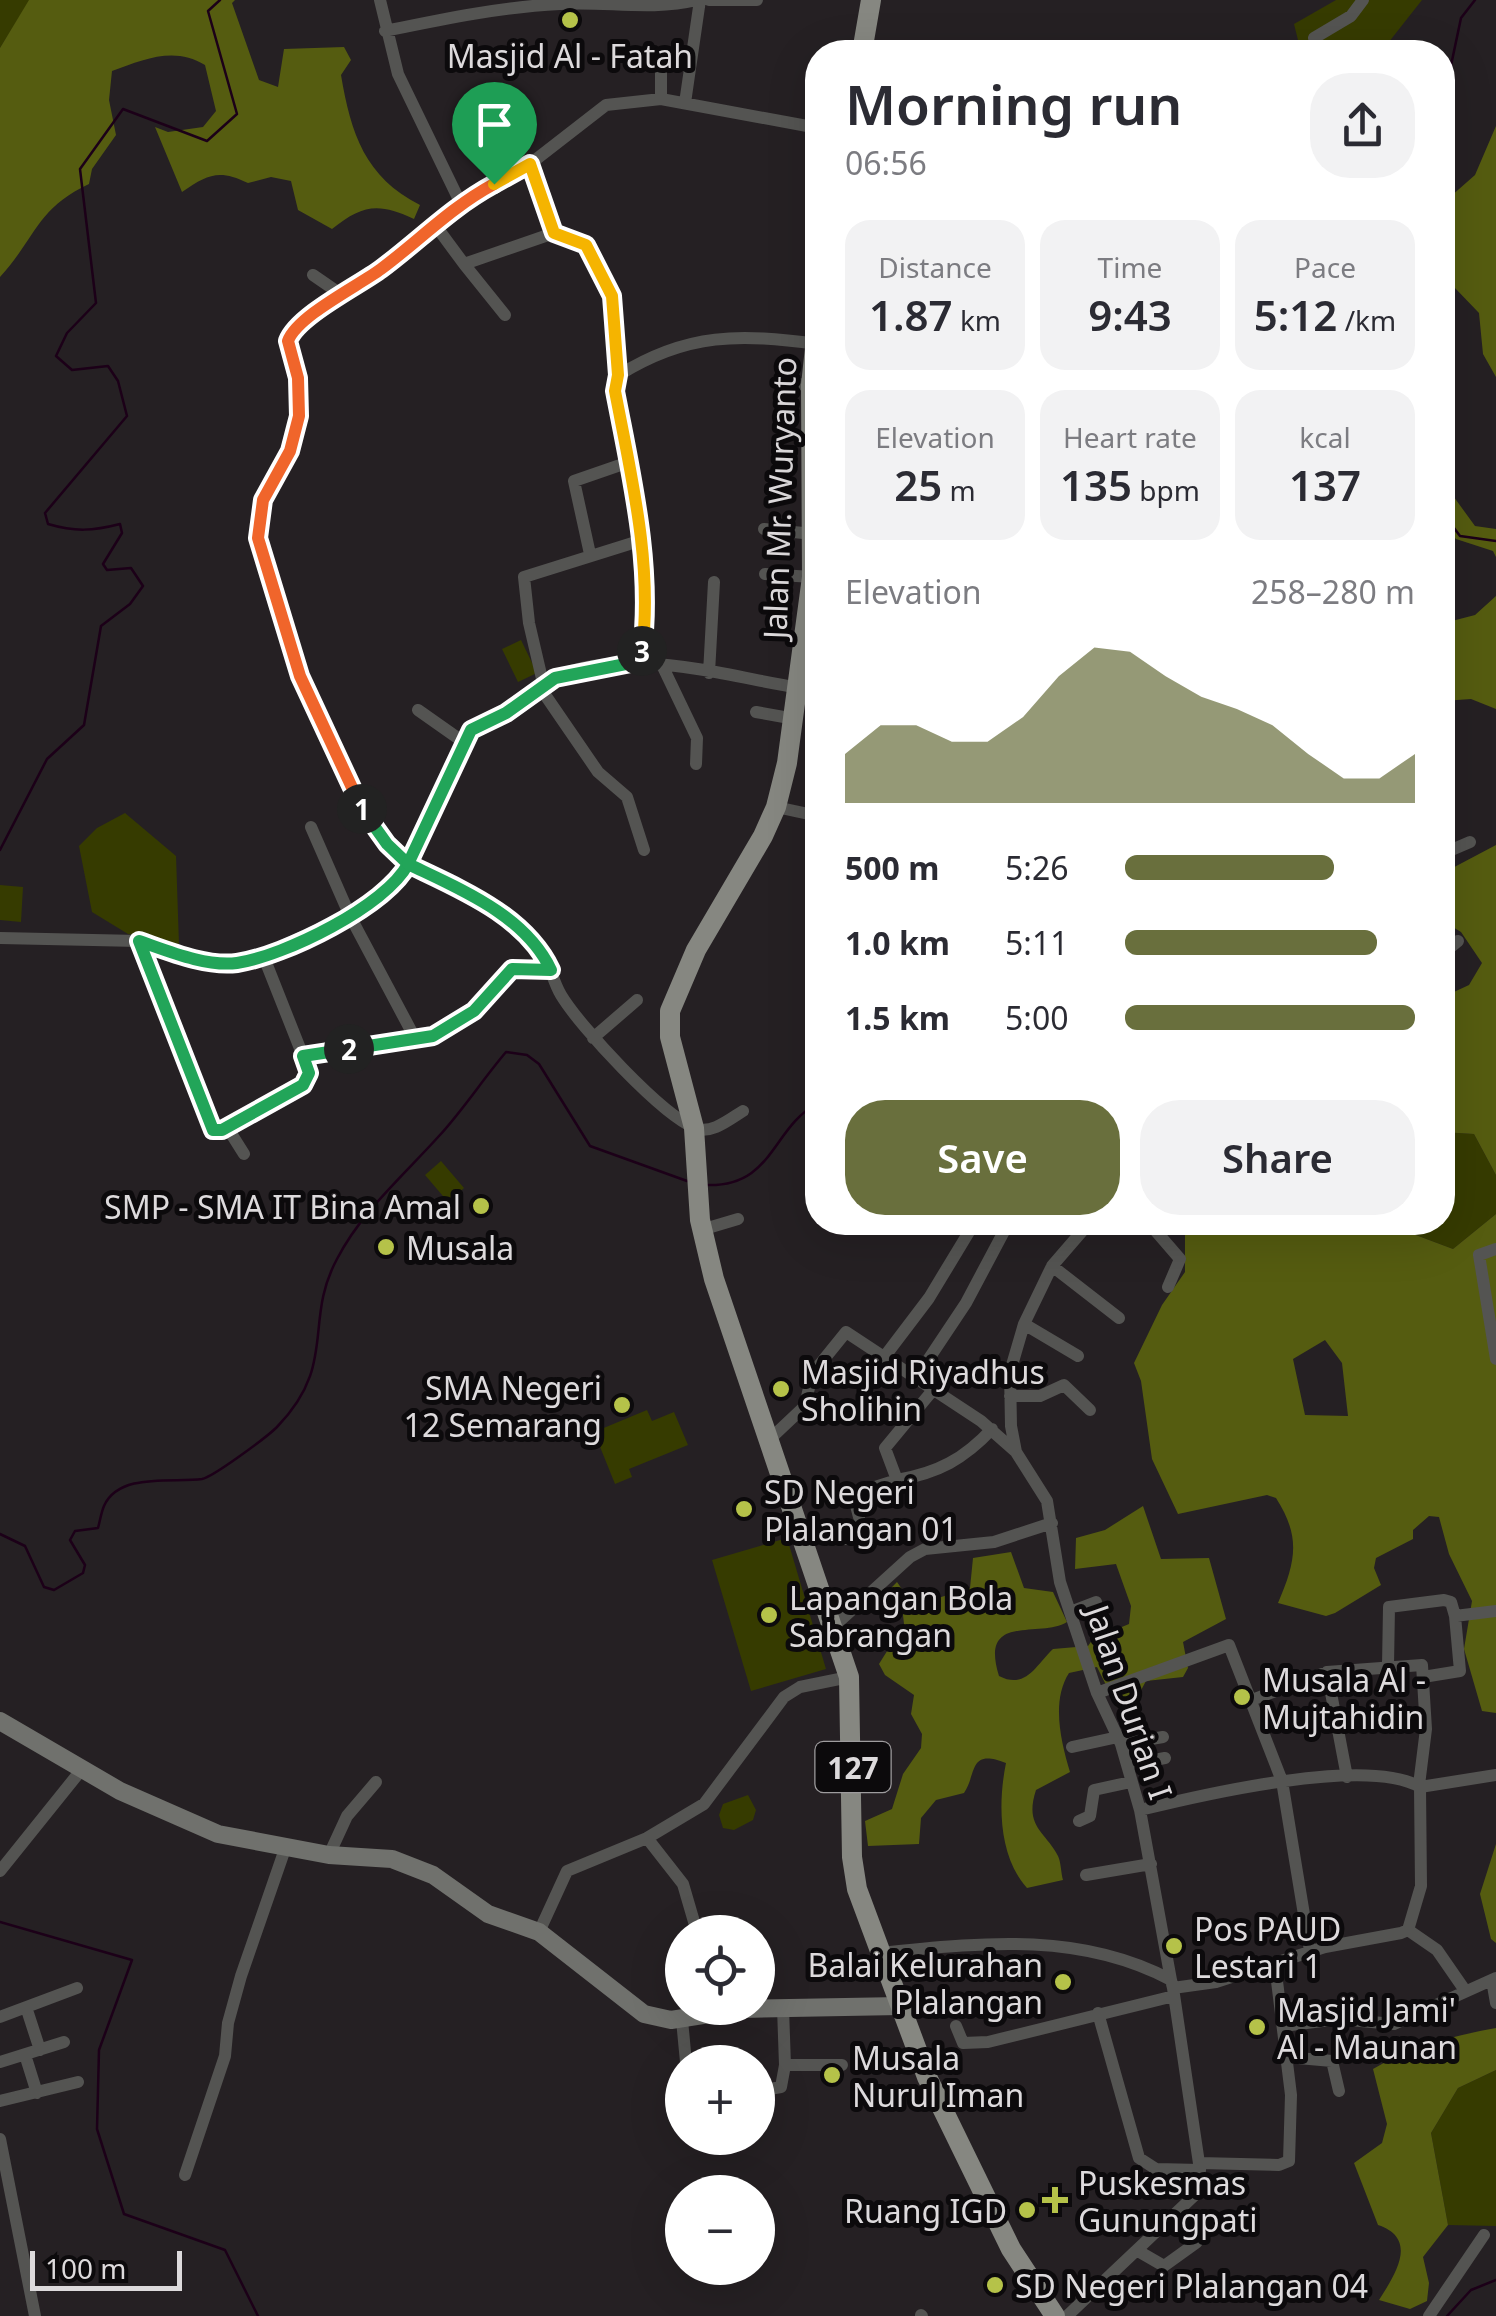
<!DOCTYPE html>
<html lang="en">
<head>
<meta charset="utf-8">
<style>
  body { margin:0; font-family:"Noto Sans",sans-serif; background:#f2f2f3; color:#2b2b33; height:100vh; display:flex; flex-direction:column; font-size:38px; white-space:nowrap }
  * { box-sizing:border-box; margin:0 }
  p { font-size:32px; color:#7c7c81 }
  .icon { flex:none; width:55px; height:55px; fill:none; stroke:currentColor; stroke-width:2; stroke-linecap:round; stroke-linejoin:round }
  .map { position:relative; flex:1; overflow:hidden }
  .sheet { position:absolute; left:805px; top:40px; width:650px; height:1195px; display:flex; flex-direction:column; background:#fff; border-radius:40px; box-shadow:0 10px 40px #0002 }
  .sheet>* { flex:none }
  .fabs { position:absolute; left:665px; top:1915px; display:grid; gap:20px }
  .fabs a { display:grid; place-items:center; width:110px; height:110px; border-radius:50%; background:#fff; box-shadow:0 10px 40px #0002; font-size:50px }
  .scale { position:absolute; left:30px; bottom:25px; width:152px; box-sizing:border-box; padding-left:10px; border:5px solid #dddadc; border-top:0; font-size:28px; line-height:35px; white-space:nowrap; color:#dddadc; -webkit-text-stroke:8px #0c0a0c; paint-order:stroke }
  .pin { position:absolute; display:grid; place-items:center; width:85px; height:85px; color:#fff; margin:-102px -42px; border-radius:50% 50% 50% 0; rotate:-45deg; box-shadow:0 0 10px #0007 }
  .pin .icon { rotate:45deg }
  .km { position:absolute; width:50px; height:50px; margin:-25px; border-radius:50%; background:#222; color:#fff; font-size:28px; line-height:50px; text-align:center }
  .round { display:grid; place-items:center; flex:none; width:105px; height:105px; border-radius:40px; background:#f2f2f3 }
  .head { display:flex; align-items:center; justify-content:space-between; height:170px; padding:0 40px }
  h1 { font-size:55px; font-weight:600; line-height:75px }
  .stats { display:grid; grid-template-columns:repeat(3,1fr); gap:15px; height:170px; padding:10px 40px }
  .stats div { display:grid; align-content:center; border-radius:25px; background:#f2f2f3; text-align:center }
  .stats b { font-size:42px; font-weight:600 }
  .stats small { font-size:28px; font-weight:400 }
  .stats p { font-size:28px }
  .chart { height:280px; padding:20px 40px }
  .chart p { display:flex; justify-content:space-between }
  .chart svg { width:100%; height:180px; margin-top:10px; fill:#696f3d; opacity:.7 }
  .button { display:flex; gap:20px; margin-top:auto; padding:20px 40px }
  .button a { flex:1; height:115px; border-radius:40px; background:#696f3d; color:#fff; font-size:40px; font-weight:600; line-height:115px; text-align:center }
  .button a+a { background:#f2f2f3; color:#2b2b33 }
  ul { padding:0 40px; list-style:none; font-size:32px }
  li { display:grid; grid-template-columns:160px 120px 1fr; align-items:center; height:75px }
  li i { height:25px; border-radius:12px; background:#696f3d }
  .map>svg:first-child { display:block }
</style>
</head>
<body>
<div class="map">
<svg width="1496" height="2316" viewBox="0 0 1496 2316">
  <rect width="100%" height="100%" fill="#252023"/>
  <!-- green -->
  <path fill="#363b00" d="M0,0H30L0,48Z
    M1336,0H1422L1381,52H1301L1294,24Z
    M521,640L537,673L518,682L502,649Z
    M125,813L176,856L179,944L128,934L92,912L79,846L97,828Z
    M0,885L23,887L21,922L0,920Z
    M1443,1132L1474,1134L1496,1175V1214L1453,1249L1405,1231L1400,1223L1442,1222Z
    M441,1161L464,1188L448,1202L425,1175Z
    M647,1410L652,1421L674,1412L688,1445L629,1469L632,1477L615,1484L594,1432Z
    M787,1538L826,1669L751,1691L712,1560Z
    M748,1795L756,1810L753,1820L734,1830L723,1828L719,1815L723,1804Z
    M1496,2070V2226L1448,2225L1431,2133L1458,2088Z"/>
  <!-- forest -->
  <path fill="#555c10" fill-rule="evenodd" d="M29,0H235L232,3L259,80L278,87L284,49L344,47L351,60L341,75C351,134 365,177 420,205L414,219C378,202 362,205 332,229L298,210L291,181L271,177L248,183C219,169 208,174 182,192L155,127L168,132L203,127L216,111L205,65C175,46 144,59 112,71L109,100L116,135L92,169L89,184C37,208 35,239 0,277V48Z
    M1496,126V377L1483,354L1479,313L1454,287L1443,258L1442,204L1475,175Z
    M1443,482L1475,526L1496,529V557L1493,551L1456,539L1443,525Z
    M1496,596V709L1471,699L1443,701V630L1448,622L1475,615Z
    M1496,845V1175L1474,1134L1442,1132L1443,997L1469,985L1482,963L1461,932L1443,921V873Z
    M1496,1214V1713L1482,1711L1464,1649L1472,1601L1449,1554L1439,1517L1429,1516L1413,1530V1539L1376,1558L1374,1568L1381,1585L1335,1613L1326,1616L1278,1603C1296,1561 1301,1537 1276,1498L1267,1495L1178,1514L1152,1459L1141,1381L1134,1363L1162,1305L1185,1272V1223H1400L1405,1231L1453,1249ZM1325,1340L1342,1363L1348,1416L1305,1415L1293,1359Z
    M1143,1506L1161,1559L1209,1558L1226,1619L1183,1642L1188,1668L1183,1677L1146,1681L1132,1707H1117L1097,1667L1069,1673C1051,1701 1061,1742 1070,1772L1036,1790C1024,1827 1045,1831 1058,1856C1061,1862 1061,1873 1063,1880L1027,1888C998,1856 998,1802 1006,1763C968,1748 977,1774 964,1793L936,1800L921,1818L919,1844L868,1846L865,1821L892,1809L903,1774L921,1748L922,1734L911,1714L914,1695L885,1675L879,1664L904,1624L902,1606L883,1596L897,1582L911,1602L922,1603L970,1588L973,1558L1011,1552L1024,1588L1053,1592L1067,1622C1039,1639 979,1612 999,1676C1026,1690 1036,1665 1053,1649L1088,1646L1093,1639L1129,1624L1131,1606L1116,1564L1075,1569L1076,1538L1105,1530Z
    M1496,1844V1943L1491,1939L1480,1894Z
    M1496,2028V2070L1458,2088L1431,2133L1448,2225L1423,2257L1429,2283L1427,2301L1410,2309L1379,2300C1394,2276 1420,2239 1378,2225L1354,2163L1382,2143L1387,2124L1373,2069C1411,2046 1453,2036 1496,2028Z"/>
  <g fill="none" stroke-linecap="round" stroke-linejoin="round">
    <!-- stream -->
    <path stroke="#1c0018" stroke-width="2.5" d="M1442,108L1461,18L1475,0
      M1442,512L1460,536L1496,541
      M0,850L47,759L84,725L101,626L130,604L143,586L131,568L107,570L103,564L122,533L120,524C93,531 75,532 48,524L45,513L127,416L118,381L108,366L72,370L56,356L67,333L96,303L80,169L123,109L207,141L237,114L208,11L220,0
      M705,1185C774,1188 771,1128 818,1103
      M0,1534L25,1546L44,1587L54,1590L83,1573L85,1565L70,1540L75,1531L98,1528C100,1521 101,1513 104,1506C119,1472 174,1483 202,1479C213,1477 267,1437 277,1427C338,1364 303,1322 337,1259C362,1211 403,1176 439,1136C463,1110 483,1079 506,1052L527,1055L539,1064L590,1146L687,1181
      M0,1922L132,1960L99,2050L97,2129L124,2214L225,2250L258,2316
      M1447,2316L1471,2290L1496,2280"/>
    <!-- street -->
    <path stroke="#545452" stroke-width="12" d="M380,0L398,74L460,202
      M709,0H757
      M385,31C443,19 500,7 560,4C607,1 650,11 697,0
      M1314,38L1351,16L1363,0
      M661,65V99
      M685,103L700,0
      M433,222L464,264L554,233L530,164
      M554,233L586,245C614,286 615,326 619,375
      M464,264L505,315
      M313,275L342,295
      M784,383L811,385
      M764,529L813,534
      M590,554L574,481L629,462
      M765,574L812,577
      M641,661C652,571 631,480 615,391L619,375C688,332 740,334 818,344
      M662,665L697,738L696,764
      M709,673L714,582
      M543,683L529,623L524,577L639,541
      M539,686L598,772L627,797L644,850
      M418,710L462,741
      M756,712L795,719
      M776,807L818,816
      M311,827L350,916L416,1040
      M1442,854L1470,842
      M0,938L139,941L218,963L263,955L368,907L399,881L420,843L462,741C475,726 491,723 507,712C519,703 530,691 543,683C614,641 724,676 800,688
      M139,941L174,1040L217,1131L307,1081L303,1056L263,955
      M1442,954L1458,941
      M593,1038L637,1000
      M303,1056L433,1036L474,1011L512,969L551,971
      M743,1111C730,1119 711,1135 695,1128C662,1115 580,1027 561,995C552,980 550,962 539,947C502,897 430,889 389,847C346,802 252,579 258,519C263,481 295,453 299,414C302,387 282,357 291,333L382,269L460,202L530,164L606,105L661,99L818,128
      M227,1127L244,1154
      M1090,1222L1052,1266L1024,1324L1010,1372L1011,1426L1016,1452L1047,1501L1060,1582L1097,1693L1121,1744L1140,1810L1171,1980
      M1148,1222L1180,1259L1168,1287
      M701,1230L738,1219
      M1496,1249L1479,1255L1496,1359
      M1052,1266L1119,1318
      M1024,1324L1078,1356
      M885,1356L929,1298L975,1222
      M916,1378L966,1303L1009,1222
      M1010,1396H1040L1064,1385L1090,1410
      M770,1439L805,1406L812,1374L846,1332L981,1421L1015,1451
      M897,1480C938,1473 964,1459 992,1429
      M859,1517L853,1494L897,1480L885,1448L933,1390
      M800,1530L845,1539
      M1070,1612L1096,1602
      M834,1626L910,1557L925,1549L994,1542L1052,1523
      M1388,1666L1389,1607L1444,1600L1451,1602L1455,1616L1496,1611
      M1327,1672L1347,1777
      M1423,1677L1460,1671L1455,1616
      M1097,1693L1229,1645L1282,1781L1310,1951
      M1249,1701L1327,1672L1422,1665L1426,1729L1419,1785
      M1121,1744L1163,1737
      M1072,1747L1118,1737
      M1127,1765L1165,1758
      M1140,1810C1201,1795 1367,1756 1420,1787
      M1079,1821L1090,1816L1094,1790L1131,1782
      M647,1838L683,1884L697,1932
      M329,1855L347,1816L376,1782
      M0,1871L82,1769
      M1086,1875L1151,1864
      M1408,1930L1437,1950L1464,1989
      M539,1932L567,1871L647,1838L704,1804L784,1697L800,1687L849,1677
      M880,1953C980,1943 1079,1931 1171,1980L1173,1988L1216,1982L1325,1947L1401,1933L1408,1930L1421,1886L1420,1787L1496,1775
      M1492,1980L1496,2003
      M28,2013L40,2050
      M1098,2013L1139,2158L1156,2169L1200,2170
      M0,2017L77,1988
      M682,2020L686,2062
      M956,2026L963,2043L988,2042L1174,1996
      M1283,2026L1338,2019L1394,2024L1496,1978
      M1287,2057L1332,2061L1339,2091
      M27,2061L37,2093
      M0,2062L64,2042
      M785,2065H842
      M758,2091L781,2087L785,2065L783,2008
      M0,2101L78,2082
      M0,2139L35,2316
      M1199,2163L1279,2165L1289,2161L1291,2095L1275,1965
      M185,2175L225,2056L228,2023L241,1976L285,1849
      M1138,2251L1164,2266L1196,2243L1208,2228
      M921,2315L922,2316
      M1067,2316L1197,2193L1200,2170L1173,1988
      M1429,2316L1484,2235"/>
    <!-- secondary -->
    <path stroke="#70716d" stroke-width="18" d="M0,1721L120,1791L218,1834L329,1855L392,1859L433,1875L488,1914L539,1932L644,2014L671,2020L741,2009L900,2006"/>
    <!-- primary -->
    <path stroke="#868781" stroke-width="20" d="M862,52L871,0
      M818,320L811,385L812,577L787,763L776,807L763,836L696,950L670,1011V1037L694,1128L700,1220L714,1279L849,1677L852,1857L857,1889L927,2077L1011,2249L1055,2316"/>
  </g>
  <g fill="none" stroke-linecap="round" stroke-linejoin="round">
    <!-- split-1 casing -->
    <g stroke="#fff" stroke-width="20">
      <path id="split-1" d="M362,809L300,676L258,538L263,500L290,451L299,416L298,378L288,341C297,316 358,286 381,269C420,240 450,208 494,184"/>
    </g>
    <!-- split-2 casing -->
    <g stroke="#fff" stroke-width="20">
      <path id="split-2" d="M349,1049L303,1056L309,1073L303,1085L222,1130H213L139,941C168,951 206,967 237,963C284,956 386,906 408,864L387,844L362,809"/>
    </g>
    <!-- split-3 casing -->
    <g stroke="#fff" stroke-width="20">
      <path id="split-3" d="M349,1049L433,1036L474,1011L512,969L551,970C525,915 460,889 408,864L471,730L506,713L555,678L641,661L642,651"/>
    </g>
    <!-- split-4 casing -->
    <g stroke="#fff" stroke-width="20">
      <path id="split-4" d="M494,184L530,164L554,233L586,245L612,296L618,375L615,391C631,475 653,565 642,651"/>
    </g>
    <!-- split-1 -->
    <use href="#split-1" stroke="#f0652b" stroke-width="12"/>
    <!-- split-2 -->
    <use href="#split-2" stroke="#22a559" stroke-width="12"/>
    <!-- split-3 -->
    <use href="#split-3" stroke="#22a559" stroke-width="12"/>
    <!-- split-4 -->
    <use href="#split-4" stroke="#f5b400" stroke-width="12"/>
  </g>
  <!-- markers -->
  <g fill="#b5c249" stroke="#0c0a0c" stroke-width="4">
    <circle cx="570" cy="20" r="10"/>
    <circle cx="481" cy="1206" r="10"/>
    <circle cx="386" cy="1247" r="10"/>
    <circle cx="781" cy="1389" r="10"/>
    <circle cx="622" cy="1405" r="10"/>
    <circle cx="744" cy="1509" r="10"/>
    <circle cx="769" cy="1615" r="10"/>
    <circle cx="1242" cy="1697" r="10"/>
    <circle cx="1174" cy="1946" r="10"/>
    <circle cx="1063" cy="1982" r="10"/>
    <circle cx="1257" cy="2027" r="10"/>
    <circle cx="832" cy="2075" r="10"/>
    <path d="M1050 2185h10v10h10v10h-10v10h-10v-10h-10v-10h10z"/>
    <circle cx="1027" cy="2210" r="10"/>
    <circle cx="995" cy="2285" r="10"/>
  </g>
  <g text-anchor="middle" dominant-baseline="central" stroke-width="10" stroke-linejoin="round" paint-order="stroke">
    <!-- shield labels -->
    <rect fill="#0c0a0c" stroke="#9e9c9e" stroke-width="2.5" x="815.5" y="1742" width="75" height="50" rx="8"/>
    <g font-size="30" font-weight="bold" fill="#dddadc">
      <text x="853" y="1767">127</text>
    </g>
    <!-- poi labels -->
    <g font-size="32" fill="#dddadc" stroke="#0c0a0c" text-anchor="start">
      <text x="570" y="55" text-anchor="middle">Masjid Al - Fatah</text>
      <text x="461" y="1206" text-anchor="end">SMP - SMA IT Bina Amal</text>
      <text x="406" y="1247">Musala</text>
      <text x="801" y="1371">Masjid Riyadhus<tspan x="801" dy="37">Sholihin</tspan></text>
      <text x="602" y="1387" text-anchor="end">SMA Negeri<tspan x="602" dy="37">12 Semarang</tspan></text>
      <text x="764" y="1491">SD Negeri<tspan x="764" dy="37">Plalangan 01</tspan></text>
      <text x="789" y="1597">Lapangan Bola<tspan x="789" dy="37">Sabrangan</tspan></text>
      <text x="1262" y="1679">Musala Al -<tspan x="1262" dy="37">Mujtahidin</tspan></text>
      <text x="1194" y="1928">Pos PAUD<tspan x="1194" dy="37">Lestari 1</tspan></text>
      <text x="1043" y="1964" text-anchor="end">Balai Kelurahan<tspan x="1043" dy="37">Plalangan</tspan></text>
      <text x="1277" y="2009">Masjid Jami'<tspan x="1277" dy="37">Al - Maunan</tspan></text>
      <text x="852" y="2057">Musala<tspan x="852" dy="37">Nurul Iman</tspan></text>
      <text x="1078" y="2182">Puskesmas<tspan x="1078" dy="37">Gunungpati</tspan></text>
      <text x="1007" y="2210" text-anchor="end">Ruang IGD</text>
      <text x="1015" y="2285">SD Negeri Plalangan 04</text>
    </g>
    <!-- street labels -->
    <g font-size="32" fill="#dddadc" stroke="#0c0a0c">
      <text transform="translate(779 498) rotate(-88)">Jalan Mr. Wuryanto</text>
      <text transform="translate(1130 1702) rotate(71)">Jalan Durian I</text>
    </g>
  </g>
</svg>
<div class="fabs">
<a><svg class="icon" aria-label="locate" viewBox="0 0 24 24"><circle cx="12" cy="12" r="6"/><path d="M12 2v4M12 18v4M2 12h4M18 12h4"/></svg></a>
<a>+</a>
<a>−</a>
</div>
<div class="scale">100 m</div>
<div class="pin" style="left:494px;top:184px;background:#1e9e55"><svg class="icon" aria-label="arrive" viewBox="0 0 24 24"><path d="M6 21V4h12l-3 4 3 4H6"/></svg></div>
<b class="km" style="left:362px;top:809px">1</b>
<b class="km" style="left:349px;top:1049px">2</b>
<b class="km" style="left:642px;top:651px">3</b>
<section class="sheet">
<div class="head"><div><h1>Morning run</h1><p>06:56</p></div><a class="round"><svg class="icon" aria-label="share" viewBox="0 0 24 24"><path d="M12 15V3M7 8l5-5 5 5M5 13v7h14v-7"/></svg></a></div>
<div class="stats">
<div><p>Distance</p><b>1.87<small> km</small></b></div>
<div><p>Time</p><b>9:43</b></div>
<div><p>Pace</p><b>5:12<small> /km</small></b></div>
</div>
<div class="stats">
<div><p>Elevation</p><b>25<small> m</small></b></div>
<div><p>Heart rate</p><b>135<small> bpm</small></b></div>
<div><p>kcal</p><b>137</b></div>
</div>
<div class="chart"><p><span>Elevation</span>258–280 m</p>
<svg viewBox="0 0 160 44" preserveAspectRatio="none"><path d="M0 44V32L10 25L20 25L30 29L40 29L50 23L60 13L70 6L80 7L90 13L100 18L110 21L120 25L130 32L140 38L150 38L160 32V44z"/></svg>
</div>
<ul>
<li><b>500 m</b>5:26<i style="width:72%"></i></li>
<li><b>1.0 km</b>5:11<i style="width:87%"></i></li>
<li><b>1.5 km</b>5:00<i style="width:100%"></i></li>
</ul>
<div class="button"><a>Save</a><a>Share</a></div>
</section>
</div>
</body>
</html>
